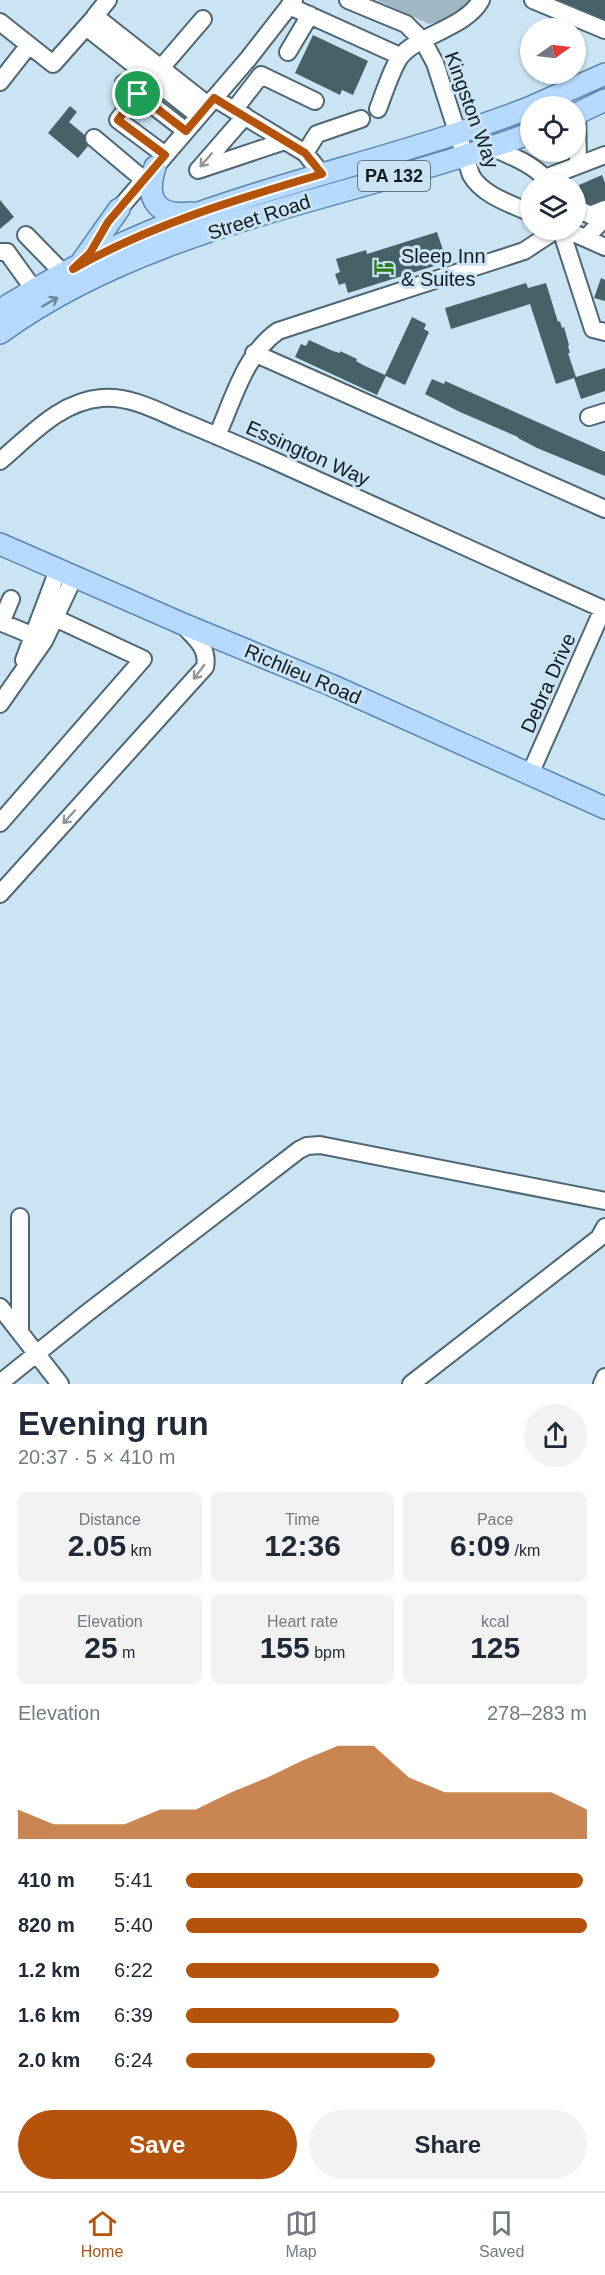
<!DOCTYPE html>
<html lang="en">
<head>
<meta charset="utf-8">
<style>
  body { margin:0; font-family:Arial,sans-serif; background:#f2f2f3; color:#1f2937; height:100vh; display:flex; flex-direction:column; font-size:22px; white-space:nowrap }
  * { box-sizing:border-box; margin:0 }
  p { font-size:20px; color:#747a83 }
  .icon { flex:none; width:33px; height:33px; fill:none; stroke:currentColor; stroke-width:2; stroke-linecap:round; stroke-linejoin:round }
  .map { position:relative; height:1384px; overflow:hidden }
  .drawer { display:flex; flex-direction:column; background:#fff; flex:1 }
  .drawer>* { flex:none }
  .needle { width:39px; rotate:76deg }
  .buttons { position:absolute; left:520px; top:18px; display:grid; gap:12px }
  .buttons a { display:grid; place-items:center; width:66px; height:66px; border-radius:50%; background:#fff; box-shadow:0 2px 4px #0004; font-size:30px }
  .pin { position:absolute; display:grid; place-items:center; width:51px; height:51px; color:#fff; margin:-26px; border:3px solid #fff; border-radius:50%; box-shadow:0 2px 6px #0007 }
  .round { display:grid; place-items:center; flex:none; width:63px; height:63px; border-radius:32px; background:#f2f2f3 }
  .headline { display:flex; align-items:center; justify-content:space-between; height:102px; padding:0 18px }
  h1 { font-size:33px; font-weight:600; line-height:45px }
  .metrics { display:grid; grid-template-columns:repeat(3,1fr); gap:9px; height:102px; padding:6px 18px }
  .metrics div { display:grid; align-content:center; border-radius:9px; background:#f2f2f3; text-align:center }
  .metrics b { font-size:30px; font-weight:600 }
  .metrics small { font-size:16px; font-weight:400 }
  .metrics p { font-size:16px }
  .chart { height:168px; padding:12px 18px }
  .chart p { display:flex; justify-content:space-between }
  .chart svg { width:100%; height:108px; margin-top:6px; fill:#b45309; opacity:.7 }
  .action { display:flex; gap:12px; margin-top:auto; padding:12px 18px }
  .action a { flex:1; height:69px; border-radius:36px; background:#b45309; color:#fff; font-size:24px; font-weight:600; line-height:69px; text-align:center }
  .action a+a { background:#f2f2f3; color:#1f2937 }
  ul { padding:0 18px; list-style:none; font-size:20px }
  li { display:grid; grid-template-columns:96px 72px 1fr; align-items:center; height:45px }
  li i { height:15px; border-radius:8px; background:#b45309 }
  .dock { display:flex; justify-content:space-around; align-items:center; height:84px; border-top:2px solid #e0e1e3; background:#fff; font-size:16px; color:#747a83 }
  .dock a { display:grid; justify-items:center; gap:3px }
  .dock .active { color:#b45309 }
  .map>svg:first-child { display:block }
</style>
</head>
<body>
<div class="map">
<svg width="605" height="1384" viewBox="0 0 605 1384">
  <rect width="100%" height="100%" fill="#cae4f3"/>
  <!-- green -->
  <path fill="#a1b7c3" d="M377,0H471C459,12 446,21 429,24Z"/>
  <!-- building -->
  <path fill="#466168" d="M546,0H605V25Z
    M313,35L368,61L353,95L342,90L340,95L295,73Z
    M70,106L77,112L69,122L92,141L78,158L48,133Z
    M602,175L605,183V207L586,209L579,185Z
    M0,200L14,217L0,229Z
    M437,232L447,262L348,293L345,283L339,285L335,274L340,272L336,259L366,250L367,254Z
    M601,278L605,280V301L594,298Z
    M526,283L528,288L546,283L558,322L560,321L562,328L564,327L569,345L568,346L570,353H568L576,377L605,368V391L581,399L574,378L556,384L530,304L451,329L445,308Z
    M412,317L426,324L424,329L429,332L405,385L386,376L377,395L295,357L301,344L306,346L309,340L333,351L340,353V351L357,359L356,361L363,365L385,375Z
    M432,379L444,384L445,381L605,452V476L537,448L518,438V437L460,412L425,394Z"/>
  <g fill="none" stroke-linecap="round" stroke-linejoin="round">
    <!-- minor casing -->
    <g stroke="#4f6673" stroke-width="20">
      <path id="minor" d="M108,0L95,16L208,105
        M348,0L406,24L423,41L435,63L471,175C482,195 511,204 531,213
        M533,0L605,30
        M289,6L400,56
        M0,22L53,64L93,19
        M86,27L199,116
        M288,52L310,15
        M161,68L203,19
        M0,82L29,45
        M124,83L138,94
        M214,98L305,153L322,174
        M378,109C383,96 392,68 400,57C417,35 466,28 481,0
        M234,110L261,75L315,101
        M577,113L578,165
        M245,116L198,170L285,141
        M94,138L144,180
        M490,147C508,154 541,167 548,184
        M305,153L317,134L361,119
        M165,155L118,120L138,94L186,131
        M545,178L605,155
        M576,208L590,215L605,209
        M119,209L248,59L294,0
        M561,230L593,329L605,332
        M567,230L605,247
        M26,235L64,274
        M586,238L600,223L605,221
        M0,252H7L35,291
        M254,353L605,509
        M589,417L605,412
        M217,436C233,400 245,354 278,331L524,251L556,230
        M0,461C30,436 60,401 102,398C129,396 154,409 179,420C211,433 243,447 275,461C385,511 495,560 605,610
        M0,622L41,639
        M1,623L11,599
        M24,660L58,570
        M0,704L44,641L74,577
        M530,774L603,609
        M0,823L143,659L55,618
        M0,894L205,667C209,648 195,638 183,625
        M0,1307L60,1384
        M20,1332V1217
        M0,1383L87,1313L299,1150L307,1146L320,1145L605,1201
        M411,1384L599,1238L605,1227
        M602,1384L605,1377"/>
    </g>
    <!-- major casing -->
    <g stroke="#5d86b0" stroke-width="24">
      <path id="major" d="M533,106L605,74
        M576,114L605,100
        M155,167C145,199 156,217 191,213
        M83,260L119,209
        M0,310C53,278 108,247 166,225C286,179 412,154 531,107
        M0,333C152,222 358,198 531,133
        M0,544L183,624L331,685L605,808"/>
    </g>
    <!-- minor -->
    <use href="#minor" stroke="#fff" stroke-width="16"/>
    <!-- major -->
    <use href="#major" stroke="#b6d9fe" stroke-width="21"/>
  </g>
  <!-- one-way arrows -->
  <defs><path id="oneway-shaft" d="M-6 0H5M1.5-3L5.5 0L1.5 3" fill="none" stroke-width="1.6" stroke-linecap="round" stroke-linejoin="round" transform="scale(1.5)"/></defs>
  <g stroke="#94989b">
    <use href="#oneway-shaft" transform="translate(206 160) rotate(131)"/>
    <use href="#oneway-shaft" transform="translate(199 672) rotate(127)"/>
    <use href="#oneway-shaft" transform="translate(69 817) rotate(132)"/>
  </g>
  <use stroke="#6c849a" href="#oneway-shaft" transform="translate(50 302) rotate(-30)"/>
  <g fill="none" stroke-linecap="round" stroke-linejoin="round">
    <!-- route casing -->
    <g stroke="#fff" stroke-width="12">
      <path id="route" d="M138,94L186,131L214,98L305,153L322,174C237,199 150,225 73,269L90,253L108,222L165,155L118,120Z"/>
    </g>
    <!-- route -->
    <use href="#route" stroke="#b45309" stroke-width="8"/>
  </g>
  <!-- icons -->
  <defs>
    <g id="hotel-bare" transform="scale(1.62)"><path d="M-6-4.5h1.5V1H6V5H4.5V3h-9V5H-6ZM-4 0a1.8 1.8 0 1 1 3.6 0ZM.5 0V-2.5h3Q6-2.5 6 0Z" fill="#2d7a22" stroke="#cae4f3" stroke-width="2.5" paint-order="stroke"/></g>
  </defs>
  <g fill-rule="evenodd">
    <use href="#hotel-bare" x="384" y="267"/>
  </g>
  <g text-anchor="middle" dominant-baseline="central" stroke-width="6" stroke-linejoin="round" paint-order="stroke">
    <!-- shield labels -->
    <rect fill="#cae4f3" stroke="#49575f" stroke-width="1.5" x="358" y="161" width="72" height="30" rx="4.5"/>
    <g font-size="18" font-weight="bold" fill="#121b20">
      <text x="394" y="176">PA 132</text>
    </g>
    <!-- street labels -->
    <g font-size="20" fill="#121b20" stroke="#cae4f3">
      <text transform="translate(472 110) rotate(70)">Kingston Way</text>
      <text transform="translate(259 217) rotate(-18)">Street Road</text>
      <text transform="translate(308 453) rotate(24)">Essington Way</text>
      <text transform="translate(303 674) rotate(23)">Richlieu Road</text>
      <text transform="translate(548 683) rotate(-66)">Debra Drive</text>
    </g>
    <!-- poi labels -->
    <g font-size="20" fill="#121b20" stroke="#cae4f3" text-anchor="start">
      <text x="401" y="256">Sleep Inn<tspan x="401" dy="23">&amp; Suites</tspan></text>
    </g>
  </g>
</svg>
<div class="buttons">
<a><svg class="needle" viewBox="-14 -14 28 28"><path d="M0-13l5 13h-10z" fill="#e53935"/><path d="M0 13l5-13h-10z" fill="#747a83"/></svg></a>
<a><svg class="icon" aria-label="locate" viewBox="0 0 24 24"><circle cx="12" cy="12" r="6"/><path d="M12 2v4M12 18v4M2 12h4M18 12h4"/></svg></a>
<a><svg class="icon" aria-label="layers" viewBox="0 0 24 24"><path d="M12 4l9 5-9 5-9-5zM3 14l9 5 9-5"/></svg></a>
</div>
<div class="pin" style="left:138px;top:94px;background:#1e9e55"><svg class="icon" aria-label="arrive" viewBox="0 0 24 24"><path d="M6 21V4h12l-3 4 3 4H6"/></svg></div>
</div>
<section class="drawer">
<div class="headline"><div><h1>Evening run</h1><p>20:37 · 5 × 410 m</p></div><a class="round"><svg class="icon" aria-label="share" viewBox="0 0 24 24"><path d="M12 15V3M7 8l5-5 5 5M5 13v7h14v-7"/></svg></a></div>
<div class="metrics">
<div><p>Distance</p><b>2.05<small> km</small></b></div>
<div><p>Time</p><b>12:36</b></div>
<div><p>Pace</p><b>6:09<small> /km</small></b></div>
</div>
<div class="metrics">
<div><p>Elevation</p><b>25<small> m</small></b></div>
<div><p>Heart rate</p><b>155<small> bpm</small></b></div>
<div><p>kcal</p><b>125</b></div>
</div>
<div class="chart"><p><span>Elevation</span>278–283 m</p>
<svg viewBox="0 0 160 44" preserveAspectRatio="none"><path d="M0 44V32L10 38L20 38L30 38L40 32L50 32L60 25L70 19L80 12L90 6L100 6L110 19L120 25L130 25L140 25L150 25L160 32V44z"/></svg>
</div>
<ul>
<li><b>410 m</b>5:41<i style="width:99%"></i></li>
<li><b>820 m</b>5:40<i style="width:100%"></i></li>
<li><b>1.2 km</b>6:22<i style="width:63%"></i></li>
<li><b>1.6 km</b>6:39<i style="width:53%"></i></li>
<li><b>2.0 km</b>6:24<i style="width:62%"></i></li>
</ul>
<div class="action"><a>Save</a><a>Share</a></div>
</section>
<nav class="dock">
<a class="active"><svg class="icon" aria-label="home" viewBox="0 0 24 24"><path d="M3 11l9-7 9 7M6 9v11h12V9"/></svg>Home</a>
<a><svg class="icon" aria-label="map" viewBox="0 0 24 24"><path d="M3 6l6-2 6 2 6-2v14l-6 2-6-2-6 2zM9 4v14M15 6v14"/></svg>Map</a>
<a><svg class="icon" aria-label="saved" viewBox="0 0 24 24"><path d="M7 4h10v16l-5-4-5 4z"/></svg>Saved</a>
</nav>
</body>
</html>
